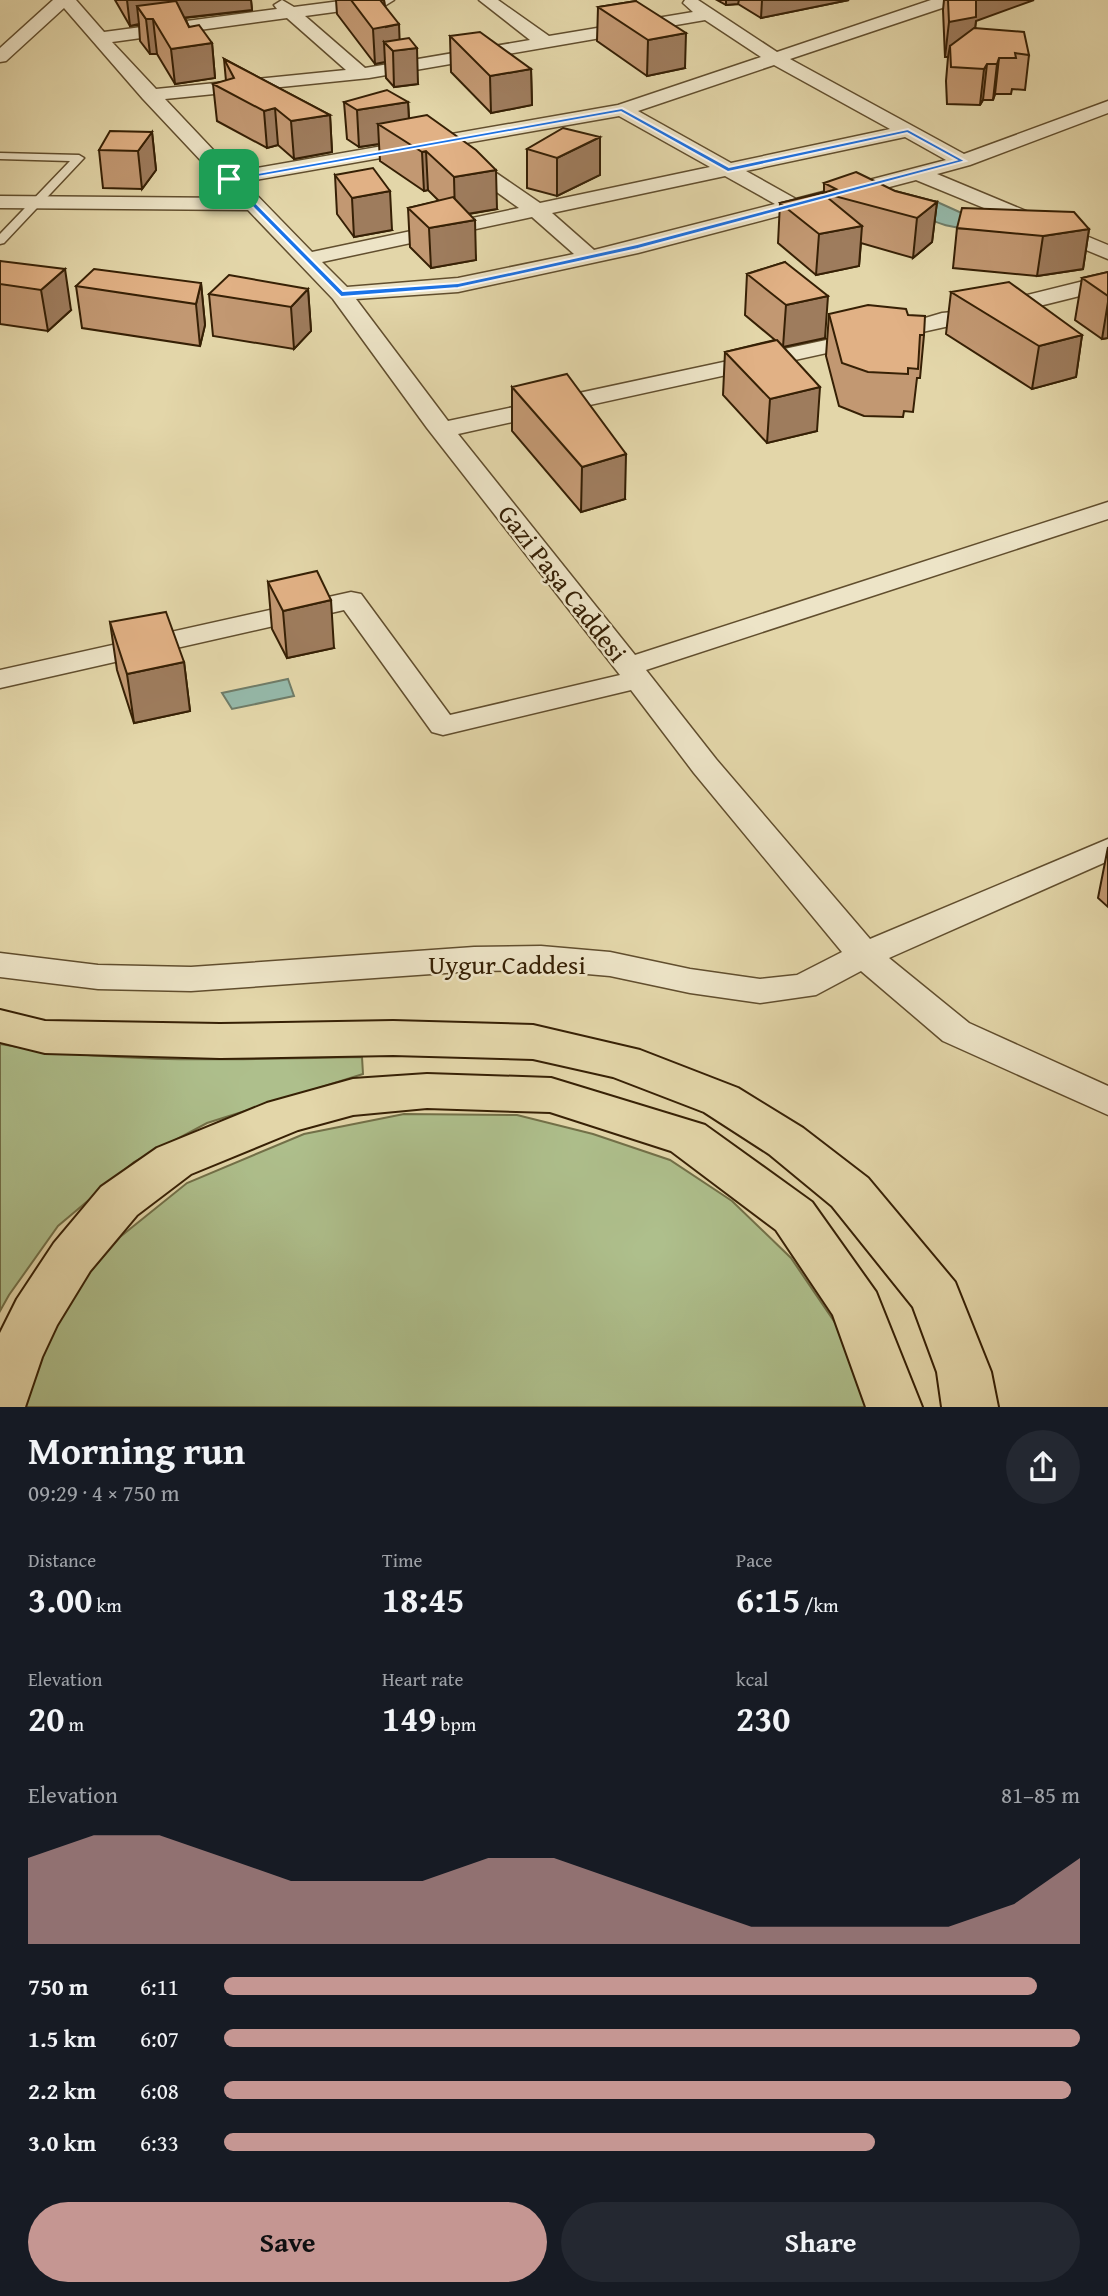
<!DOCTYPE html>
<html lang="en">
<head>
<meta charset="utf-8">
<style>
  body { margin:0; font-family:"Gentium Book Plus",serif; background:#242831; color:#f1f3f6; height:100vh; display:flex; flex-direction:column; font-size:26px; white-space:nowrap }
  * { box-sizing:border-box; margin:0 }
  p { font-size:23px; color:#9ea1a6 }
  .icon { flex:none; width:38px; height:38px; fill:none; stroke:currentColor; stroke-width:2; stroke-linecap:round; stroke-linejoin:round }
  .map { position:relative; height:1407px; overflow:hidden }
  .details { display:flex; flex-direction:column; background:#171b24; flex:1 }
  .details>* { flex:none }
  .pin { position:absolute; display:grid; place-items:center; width:60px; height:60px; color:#fff; margin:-30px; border-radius:14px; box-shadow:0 4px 10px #0006 }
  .round { display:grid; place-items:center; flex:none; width:74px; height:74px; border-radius:37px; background:#242831 }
  .overview { display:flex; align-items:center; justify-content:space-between; height:119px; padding:0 28px }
  h1 { font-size:38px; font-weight:800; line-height:52px }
  .metrics { display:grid; grid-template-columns:repeat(3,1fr); gap:10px; height:119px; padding:7px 28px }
  .metrics div { display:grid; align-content:center }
  .metrics b { font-size:35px; font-weight:800 }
  .metrics small { font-size:19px; font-weight:400 }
  .metrics p { font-size:19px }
  .chart { height:196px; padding:14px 28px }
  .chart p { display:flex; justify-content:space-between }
  .chart svg { width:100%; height:126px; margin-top:7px; fill:#c59692; opacity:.7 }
  .cta { display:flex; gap:14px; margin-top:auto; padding:14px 28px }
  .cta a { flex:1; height:80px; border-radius:42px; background:#c59692; color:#111; font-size:28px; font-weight:800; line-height:80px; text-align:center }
  .cta a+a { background:#242831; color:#f1f3f6 }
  ul { padding:0 28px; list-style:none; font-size:23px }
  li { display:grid; grid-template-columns:112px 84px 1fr; align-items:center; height:52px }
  li i { height:18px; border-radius:9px; background:#c59692 }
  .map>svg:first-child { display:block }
</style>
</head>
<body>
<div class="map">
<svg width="1108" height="1407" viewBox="0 0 1108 1407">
  <rect width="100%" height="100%" fill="#e3d6a9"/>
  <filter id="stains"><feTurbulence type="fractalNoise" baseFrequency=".00286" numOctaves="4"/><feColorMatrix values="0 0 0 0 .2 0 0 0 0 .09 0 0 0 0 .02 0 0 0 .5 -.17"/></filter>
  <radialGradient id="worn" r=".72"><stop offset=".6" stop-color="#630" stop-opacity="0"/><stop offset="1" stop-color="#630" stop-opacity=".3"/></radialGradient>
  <!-- green -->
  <path fill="#aebf8c" stroke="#727048" stroke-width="2" d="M0,1044C119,1065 241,1059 362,1057L363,1074L207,1123L134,1162L58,1226L9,1295L0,1311Z
    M404,1114L517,1115L593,1134L670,1160L732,1201L791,1258L840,1330L866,1407H19L56,1312L120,1237L187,1183L304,1134Z"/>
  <!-- water -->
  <path fill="#95b9aa" stroke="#6f7c68" stroke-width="2" d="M935,201L984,223C959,235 932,222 909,208Z
    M288,679L294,696L232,709L222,693Z"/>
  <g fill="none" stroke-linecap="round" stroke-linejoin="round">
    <!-- lane casing -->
    <g stroke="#614e2e" stroke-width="3">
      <path id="lane" d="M0,153L79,155L84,158L4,243L0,244V234L70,161L0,159Z"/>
    </g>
    <!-- street casing -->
    <g stroke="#614e2e" stroke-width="3">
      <path id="street" d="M53,0H76L104,32L277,9L274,5L282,0L294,7L348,0H394L386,5L305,16L365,68L530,40L479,0H498L549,36L693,12L683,3L685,0H698L777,52L931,0H956L954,4L790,59L964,154L1108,101V113L970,165L937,174L1108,245V259L916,180L638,253L458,292L356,299L448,421L915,321L942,313L963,311L1108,275V289L963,325L945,327L458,434L635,655L1108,502V519L646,670L716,759L870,939L1108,839V861L889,958L969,1023L1108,1086V1115L943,1041L861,971L816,995L760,1003L690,993L610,976L541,970L474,971L191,991L98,989L0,977V953L98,965L191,967L474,947L541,946L610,952L690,969L760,979L797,975L842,952L694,773L631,690L443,735L432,732L344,610L0,688V670L351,592L361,594L450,715L620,675L427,428L333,299L248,210L0,208V196L236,198L143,99L64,8L6,61L0,62V48ZM287,18L346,70L156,89L112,42ZM705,20L761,57L618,105L234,172L165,99L369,78ZM774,65L890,129L731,163L638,111ZM619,116L710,167L540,203L470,155L463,153L453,159L456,163L519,208L312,252L244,182ZM905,137L946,160L796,199L746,171ZM725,176L775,204L594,250L552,213ZM532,217L574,254L458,278L347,287L322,262Z"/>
    </g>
    <!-- highway casing -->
    <g stroke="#362005" stroke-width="4">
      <path id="highway" d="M0,1010L45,1021L220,1024L393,1021L533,1025L640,1050L738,1088L803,1128L868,1178L955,1282L991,1372L998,1407H942L937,1372L913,1307L832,1206L769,1154L704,1112L613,1077L533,1059L393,1055L220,1058L45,1053L0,1042Z
        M427,1074L551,1078L705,1125L812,1202L876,1292L922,1407H866L833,1315L776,1230L671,1151L550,1112L427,1108L353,1115L298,1130L191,1174L137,1215L90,1271L57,1325L42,1357L25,1407H0V1333L17,1299L54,1243L101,1187L157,1148L267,1103L353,1079Z"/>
    </g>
    <!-- lane -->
    <use href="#lane" fill="#ede4c7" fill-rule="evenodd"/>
    <!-- street -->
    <use href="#street" fill="#ede4c7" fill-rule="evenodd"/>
    <!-- highway -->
    <use href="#highway" fill="#e3d6a9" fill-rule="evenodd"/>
  </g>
  <!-- wall -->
  <path fill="#c29872" stroke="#362005" stroke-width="2" d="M115,0H251L252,10L185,18L189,27L212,43L215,78L175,84L157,54H150L140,41L139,25L130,26Z
    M336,0H384L385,6L418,84L394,87L386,78L385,62L375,64L337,14Z
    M717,0H849L761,18L738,4L726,5Z
    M944,0H948L976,21L975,28L1029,55L1025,90L1012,89L1011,94H995L993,100H983L980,105L947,104L946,81L948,57H945L943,10Z
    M636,1L685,68L647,76L597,41L598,7Z
    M450,36L531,69L532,105L491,113L451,72Z
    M224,59L330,115L332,152L294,159L278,145L267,148L217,121L213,84L226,81Z
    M344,102H408L409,118L497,209L469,214L476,260L431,268L410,247L408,208L439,201L428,190L424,191L380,161L379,144L359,147L347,139Z
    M152,132L156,170L142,189L103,188L99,150Z
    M600,137V175L557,196L527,188V149Z
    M335,175L392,230L354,237L337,214Z
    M824,183L895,191L937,202L932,242L913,258L861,243L859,266L816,275L778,243L780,203L824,192Z
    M957,228L1089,229L1083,269L1037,276L953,268Z
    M0,261L71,310L48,331L0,324Z
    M785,262L825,338L783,347L817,431L767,443L723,395L725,352L775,340L745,315L747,274Z
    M1108,272V338L1102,339L1075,320L1082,278Z
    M201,283L205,325L200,346L82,328L76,286Z
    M308,289L311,331L294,349L213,336L209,294Z
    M951,292L1082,335L1076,377L1032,389L946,334Z
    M829,314L908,315L924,335L920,378H917L913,412L904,411L903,417L864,416L839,406L826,356Z
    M512,387L625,499L581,512L512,431Z
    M268,582L334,648L287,658L272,629Z
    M110,622L184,662L190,711L134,723L117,670Z
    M1108,847V907L1098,898Z"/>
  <!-- shaded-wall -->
  <path fill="#9e7c5d" stroke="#362005" stroke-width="2" d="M127,0H251L252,10L172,19H153L157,54H150L146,19L137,6L139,24L130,26Z
    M376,0H384L386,27L399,24L400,50L417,48L418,84L394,87L393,51L384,42L385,62L375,64L373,29Z
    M726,0H739L738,4L726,5Z
    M762,0H849L761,18Z
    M974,0H1034L976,21L972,52L950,46L948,57H945L949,22Z
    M686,33L685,68L647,76L648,40Z
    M212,43L215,78L175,84L171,49Z
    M999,58L995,94L993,100L997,64Z
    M987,64L983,100L980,105L984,69Z
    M531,69L532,105L491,113L490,76Z
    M408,102L410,139L378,124L379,144L359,147L357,110Z
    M275,108L278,145L267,148L264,111Z
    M330,115L332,152L294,159L291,121Z
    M152,132L156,170L142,189L138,151Z
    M600,137V175L557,196V158Z
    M426,151L428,190L424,191L422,152Z
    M496,170L497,209L455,216L454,177Z
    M390,191L392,230L354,237L352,198Z
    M937,202L932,242L913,258L917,218Z
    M475,220L476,260L431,268L429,228Z
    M862,226L859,266L816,275L819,234Z
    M1089,229L1083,269L1037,276L1043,236Z
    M65,269L71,310L48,331L41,290Z
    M201,283L205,325L200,346L196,304Z
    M308,289L311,331L294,349L291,307Z
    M828,296L825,338L783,347L786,305Z
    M1108,302V338L1102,339Z
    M1082,335L1076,377L1032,389L1039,346Z
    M820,387L817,431L767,443L770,399Z
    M626,454L625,499L581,512L582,467Z
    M331,600L334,648L287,658L283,611Z
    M184,662L190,711L134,723L127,674Z"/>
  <!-- building -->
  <path fill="#e1b185" stroke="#362005" stroke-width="2" d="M351,0H380L399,24L373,29Z
    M948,0H976V17L949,22Z
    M176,1L189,27L199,25L212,43L171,49L153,19H146L137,6Z
    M636,1L686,33L648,40L598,7Z
    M974,28L1024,32L1029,55L1015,53L1016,58H999L997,64H987L984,69L951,67L950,46Z
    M480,32L531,69L490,76L450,36Z
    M409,38L417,48L393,51L384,42Z
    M224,59L330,115L291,121L275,108L264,111L213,84L234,78Z
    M387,90L408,102L357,110L344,102Z
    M427,115L476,150L496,170L454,177L426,151L422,152L378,124Z
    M563,128L600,137L557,158L527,149Z
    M110,131L152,132L138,151L99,150Z
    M373,168L390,191L352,198L335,175Z
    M856,172L895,191L937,202L917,218L823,193L836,189L824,183Z
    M822,193L862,226L819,234L780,203Z
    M453,197L475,220L429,228L408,208Z
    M962,208L1074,212L1089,229L1043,236L957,228Z
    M0,261L65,269L41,290L0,284Z
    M785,262L828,296L786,305L747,274Z
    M94,269L201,283L196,304L76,286Z
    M1108,272V296L1082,278Z
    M229,275L308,289L291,307L209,294Z
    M1009,282L1082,335L1039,346L951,292Z
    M868,305L906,309L908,315L925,316L924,335H920L918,369L908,368V374L868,372L842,363L829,314Z
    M777,340L820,387L770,399L725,352Z
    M567,374L626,454L582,467L512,387Z
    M317,571L331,600L283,611L268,582Z
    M166,612L184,662L127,674L110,622Z"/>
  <!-- route -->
  <path fill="#1a73e8" stroke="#fff" stroke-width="2" fill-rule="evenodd" d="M622,108L729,167L908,129L966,161L638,249L458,288L341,297L225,179ZM621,112L728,172L907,133L956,160L637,244L524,269L458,283L343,291L234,181Z"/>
  <g text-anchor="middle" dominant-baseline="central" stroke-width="5" stroke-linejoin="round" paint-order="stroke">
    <!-- street labels -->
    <g font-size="26" fill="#362005" stroke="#ede4c7">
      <text transform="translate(563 583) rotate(52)">Gazi Paşa Caddesi</text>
      <text x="507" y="964">Uygur Caddesi</text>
    </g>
  </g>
  <rect width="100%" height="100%" filter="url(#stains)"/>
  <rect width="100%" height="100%" fill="url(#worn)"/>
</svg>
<div class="pin" style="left:229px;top:179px;background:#1e9e55"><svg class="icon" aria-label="arrive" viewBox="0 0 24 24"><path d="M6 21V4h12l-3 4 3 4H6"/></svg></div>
</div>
<section class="details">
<div class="overview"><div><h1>Morning run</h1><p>09:29 · 4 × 750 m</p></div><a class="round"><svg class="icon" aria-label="share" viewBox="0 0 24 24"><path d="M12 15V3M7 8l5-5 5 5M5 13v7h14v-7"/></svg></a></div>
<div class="metrics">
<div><p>Distance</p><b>3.00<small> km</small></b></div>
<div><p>Time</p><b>18:45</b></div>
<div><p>Pace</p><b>6:15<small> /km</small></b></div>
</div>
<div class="metrics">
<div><p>Elevation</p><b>20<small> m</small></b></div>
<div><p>Heart rate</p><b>149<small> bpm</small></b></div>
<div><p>kcal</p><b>230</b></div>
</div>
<div class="chart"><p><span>Elevation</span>81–85 m</p>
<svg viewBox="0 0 160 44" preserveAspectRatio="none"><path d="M0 44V14L10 6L20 6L30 14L40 22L50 22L60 22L70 14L80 14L90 22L100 30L110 38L120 38L130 38L140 38L150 30L160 14V44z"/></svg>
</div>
<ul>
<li><b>750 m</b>6:11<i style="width:95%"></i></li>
<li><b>1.5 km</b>6:07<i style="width:100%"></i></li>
<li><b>2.2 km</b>6:08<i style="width:99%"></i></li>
<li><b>3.0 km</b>6:33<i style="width:76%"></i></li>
</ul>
<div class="cta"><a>Save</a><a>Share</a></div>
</section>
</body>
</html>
